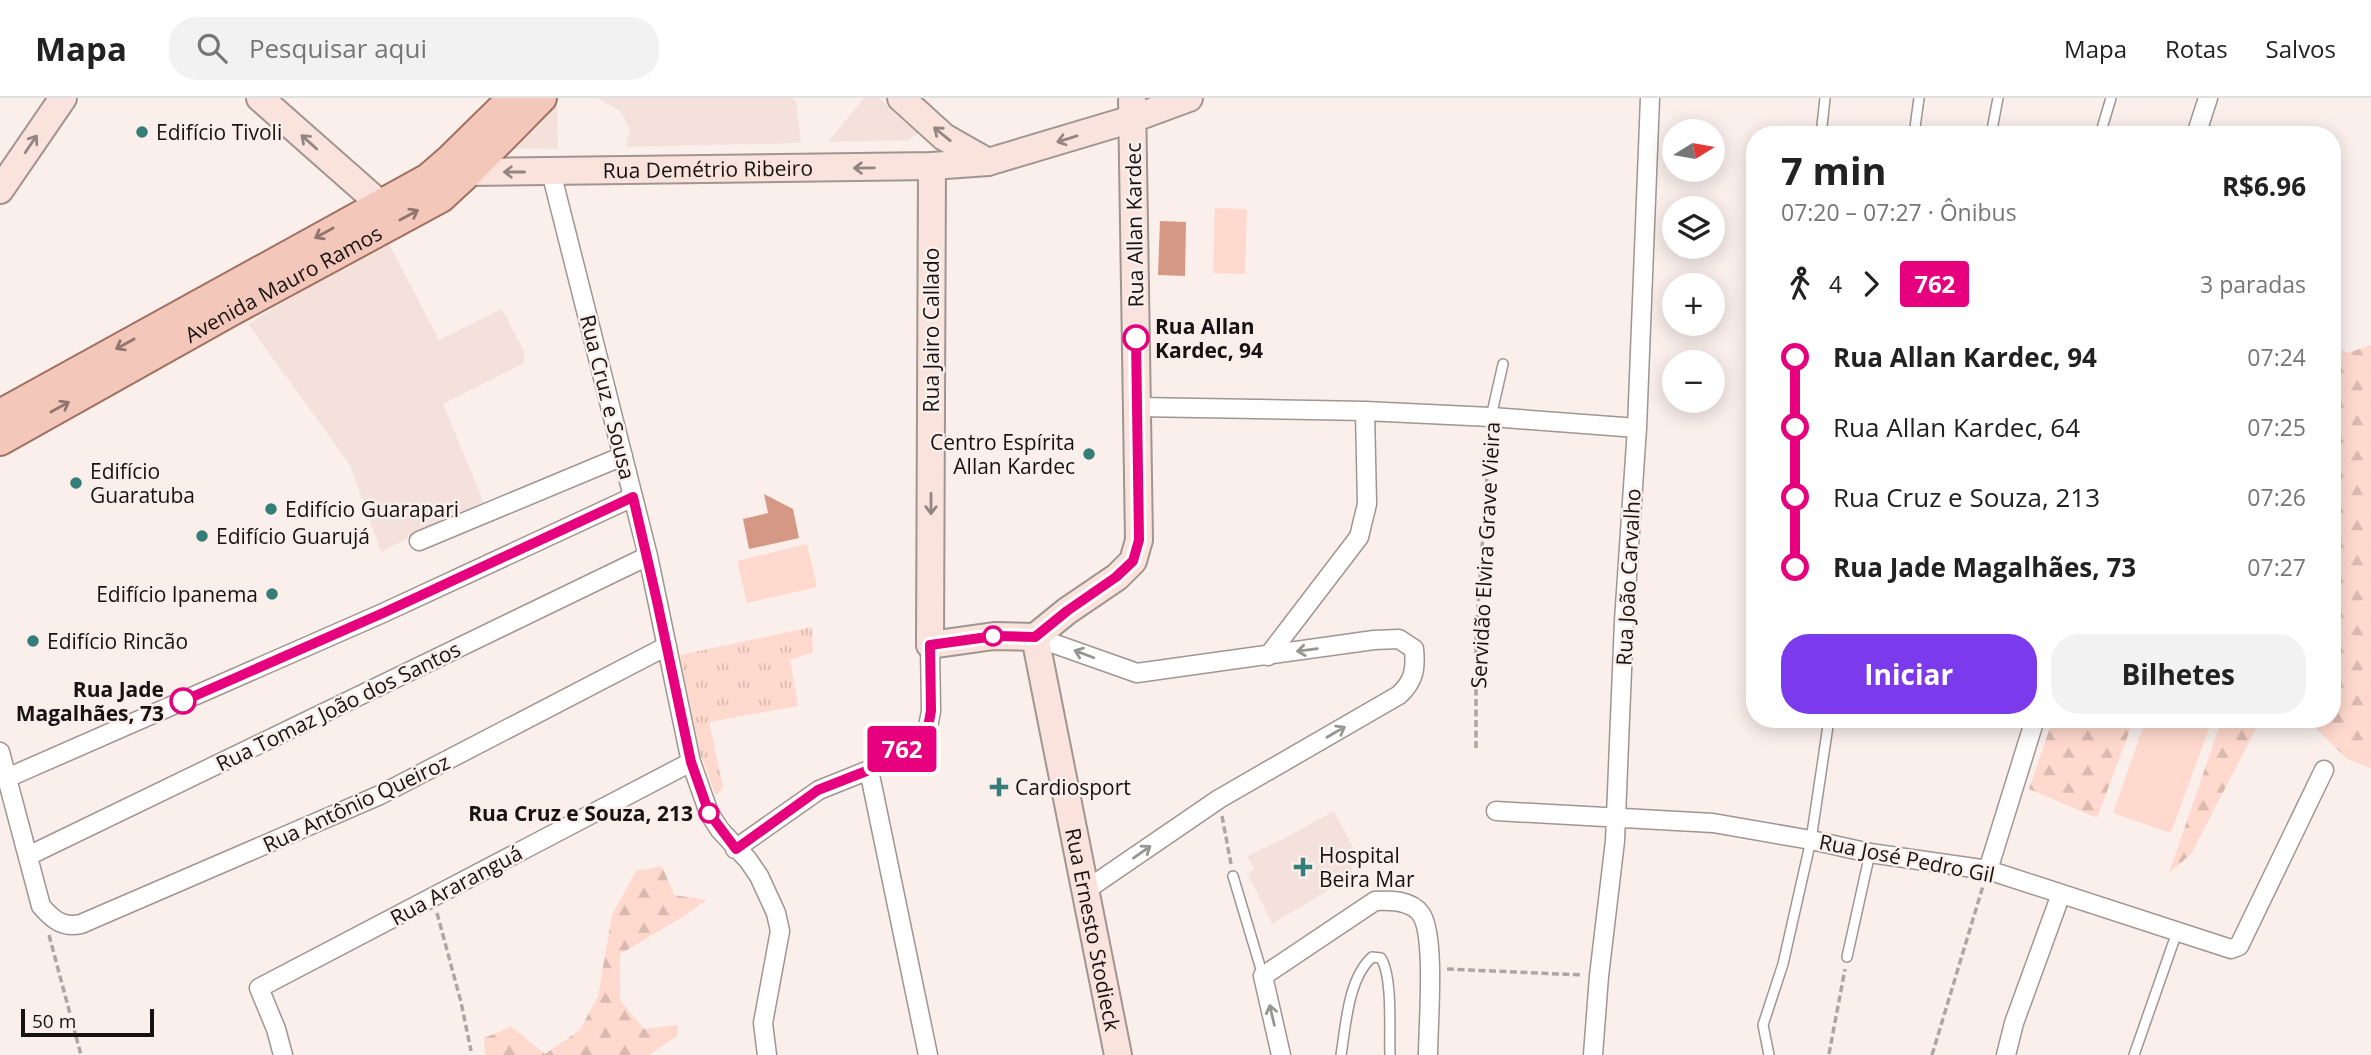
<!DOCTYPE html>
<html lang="pt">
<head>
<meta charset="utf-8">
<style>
  body { margin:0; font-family:"Open Sans",sans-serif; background:#f2f2f2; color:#222; height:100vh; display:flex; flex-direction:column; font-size:26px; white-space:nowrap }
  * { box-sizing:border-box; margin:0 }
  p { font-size:23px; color:#767676 }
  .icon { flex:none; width:38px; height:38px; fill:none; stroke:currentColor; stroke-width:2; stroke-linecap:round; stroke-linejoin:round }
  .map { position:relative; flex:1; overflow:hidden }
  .drawer { position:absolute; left:1746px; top:28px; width:595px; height:602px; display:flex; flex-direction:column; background:#fff; border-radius:28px; box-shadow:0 4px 18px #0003 }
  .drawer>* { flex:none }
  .badge { padding:0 14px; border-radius:5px; font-size:24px; line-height:46px }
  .needle { width:46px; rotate:79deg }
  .controls { position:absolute; left:1662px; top:21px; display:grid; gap:14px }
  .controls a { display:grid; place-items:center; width:63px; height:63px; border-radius:50%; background:#fff; box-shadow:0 4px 18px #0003; font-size:35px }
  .scale { position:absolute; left:21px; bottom:18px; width:133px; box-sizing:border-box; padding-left:7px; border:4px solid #161312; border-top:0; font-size:19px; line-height:24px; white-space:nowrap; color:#161312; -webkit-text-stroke:5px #faefeb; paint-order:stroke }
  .map>.badge { position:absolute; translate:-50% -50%; box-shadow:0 0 0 4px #fff }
  .legs { display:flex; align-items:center; gap:10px; height:77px; padding:0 35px; font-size:23px }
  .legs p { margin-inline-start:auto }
  .summary { display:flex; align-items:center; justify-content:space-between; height:119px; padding:0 35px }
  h1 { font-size:38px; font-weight:700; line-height:52px }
  .action { display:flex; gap:14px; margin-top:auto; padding:14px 35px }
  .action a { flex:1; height:80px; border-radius:28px; background:#7c3aed; color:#fff; font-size:28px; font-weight:700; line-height:80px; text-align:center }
  .action a+a { background:#f2f2f2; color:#222 }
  ul { padding:0 35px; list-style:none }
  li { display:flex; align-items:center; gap:24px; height:70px; font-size:26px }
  li i { display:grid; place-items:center; width:10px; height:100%; margin:0 9px; background:currentColor }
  li i::after { content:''; width:18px; height:18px; margin:-9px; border:5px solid; border-radius:50%; background:#fff }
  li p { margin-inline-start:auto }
  li:first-child i { background:linear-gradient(#0000 50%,currentColor 0) }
  li:last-child i { background:linear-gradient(currentColor 50%,#0000 0) }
  header { display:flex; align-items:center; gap:42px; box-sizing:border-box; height:98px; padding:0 35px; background:#fff; border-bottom:2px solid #e0e0e0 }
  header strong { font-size:33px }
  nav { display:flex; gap:38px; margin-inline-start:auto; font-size:24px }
  .search { width:490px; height:63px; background:#f2f2f2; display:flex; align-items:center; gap:18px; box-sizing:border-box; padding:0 24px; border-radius:28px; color:#767676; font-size:26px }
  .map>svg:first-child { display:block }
</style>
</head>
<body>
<header>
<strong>Mapa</strong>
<div class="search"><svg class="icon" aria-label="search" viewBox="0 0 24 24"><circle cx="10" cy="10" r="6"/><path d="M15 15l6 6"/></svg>Pesquisar aqui</div>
<nav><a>Mapa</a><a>Rotas</a><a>Salvos</a></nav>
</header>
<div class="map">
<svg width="2371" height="957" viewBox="0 0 2371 957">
  <defs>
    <pattern id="grass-tufts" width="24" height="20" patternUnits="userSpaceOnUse" patternTransform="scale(1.75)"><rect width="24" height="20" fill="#ffd9cd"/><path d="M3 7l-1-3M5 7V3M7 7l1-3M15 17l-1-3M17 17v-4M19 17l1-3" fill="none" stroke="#dab9af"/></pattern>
    <pattern id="forest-firs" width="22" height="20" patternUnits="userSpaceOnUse" patternTransform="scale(1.75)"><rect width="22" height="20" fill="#ffd9cd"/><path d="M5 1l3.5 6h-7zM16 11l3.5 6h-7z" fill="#dab9af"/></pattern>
  </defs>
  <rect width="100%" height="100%" fill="#faefeb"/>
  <path fill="#f5e1db" d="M557 0 558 51 515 50 512 44Z
    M598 0H792L796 3 801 45 626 49 630 32 621 14Z
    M864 0H879L920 35 908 42 828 44Z
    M387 142 439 242 502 211 524 253V265L443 306 484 405 427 430 381 454 350 367 248 226Z
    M1334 713 1361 764 1353 768 1352 774 1345 777 1344 783 1272 826 1248 776 1254 771 1247 758 1285 740Z"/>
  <path fill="url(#grass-tufts)" d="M812 529 813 554 790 562 798 608 709 624 723 689 716 698 700 655 680 557Z"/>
  <path fill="url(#forest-firs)" d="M2371 247V670L2347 661 2307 621H2333V248L2348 255Z
    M2053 621H2134L2097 720 2029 691Z
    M2222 621H2261L2191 756 2169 775Z
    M662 768 674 797 707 802 684 818 620 856V902L644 931 678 927 677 938 649 957H485L484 940 511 929 545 956 580 932 598 898 612 817 636 773Z"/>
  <path fill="#ffd9cd" d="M1215 110 1247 111 1245 176 1213 175Z
    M807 446 817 489 747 505 737 463Z
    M2146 621 2212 622 2171 735 2113 715Z"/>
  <path fill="#d59884" d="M1160 123 1186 124 1185 178 1158 177Z
    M764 396 793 411 799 440 749 451 743 421 768 415Z"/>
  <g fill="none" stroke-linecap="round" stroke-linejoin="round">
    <defs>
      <path id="lane" d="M1821 37 1825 0
        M1914 37 1919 0
        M1991 37 1998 0
        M2100 37 2111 0
        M1491 319 1503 266
        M1233 778 1263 878
        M1847 859 1870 755
        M1341 957C1346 926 1348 881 1372 859L1381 860C1393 880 1389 932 1390 957
        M1769 957 1763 927 1783 866 1811 742 1829 621
        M2134 957 2177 834"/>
      <path id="street" d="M2196 37 2208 0
        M551 74 648 458 691 664 709 715 720 732 748 762 759 778 776 815 780 833 763 925 767 957
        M1137 309 1365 313 1367 406 1359 439 1268 558
        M1365 313 1491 319 1637 330
        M419 443 623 358
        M1035 539 1137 575 1374 542 1399 541 1414 551C1416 571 1414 583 1399 597L1219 701 1086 792
        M0 654 41 808C53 822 63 830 81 826L380 697 667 548
        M869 672 928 957
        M7 680 383 515 633 399
        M1496 713 1713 725 1811 742 1870 755 1988 772 2231 851 2239 848 2324 672
        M735 751 819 692 869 672 913 644 928 629 931 613 930 547
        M28 758 648 458
        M1988 772 2035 621
        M283 957 276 931 259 890 691 664
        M1281 957 1263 878 1375 803C1390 802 1411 802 1421 816 1436 838 1428 927 1428 957
        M1593 957 1599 878 1615 743 1624 523 1637 330 1650 0
        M2006 957 2014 925 2061 796"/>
      <g id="secondary">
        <path d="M260 0 379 105"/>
        <path d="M901 0 944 39 988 64"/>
        <path d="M932 68 930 547 994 538 1035 539 1067 513 1117 479 1133 463 1139 442 1132 0"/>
        <path id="s1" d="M454 76 469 74 932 68 988 64 1132 21 1189 0"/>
        <path d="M0 92 63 0"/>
        <path id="s2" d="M1035 539 1118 957"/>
      </g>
      <g id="primary">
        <path d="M0 316 428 80 451 60 512 0"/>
        <path id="s3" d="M0 343 230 214 441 100 469 74 542 0"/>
      </g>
    </defs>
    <use href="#lane" stroke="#9f9591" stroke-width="12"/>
    <use href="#street" stroke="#9f9591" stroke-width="21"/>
    <use href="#secondary" stroke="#9f9591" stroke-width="30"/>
    <use href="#primary" stroke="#a07061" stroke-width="32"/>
    <path stroke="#aea6a3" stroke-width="3.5" stroke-dasharray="7 3.5" stroke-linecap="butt" d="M1476 650V538L1490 334
      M1222 718 1231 766
      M437 815 461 904 471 953
      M49 837 81 957
      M1447 871 1583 877
      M1829 956 1845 871
      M1932 957 1983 788"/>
    <use href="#lane" stroke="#fff" stroke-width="9"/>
    <use href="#street" stroke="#fff" stroke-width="18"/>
    <use href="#secondary" stroke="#f9e3dc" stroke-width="26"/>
    <use href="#primary" stroke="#f3c7b9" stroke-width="28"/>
  </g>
  <defs><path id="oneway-shaft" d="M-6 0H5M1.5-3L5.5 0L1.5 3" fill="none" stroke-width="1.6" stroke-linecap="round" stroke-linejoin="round" transform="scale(1.75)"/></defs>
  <g stroke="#938581">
    <use href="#oneway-shaft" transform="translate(942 36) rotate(-141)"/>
    <use href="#oneway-shaft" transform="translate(1067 41) rotate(163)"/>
    <use href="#oneway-shaft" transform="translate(309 44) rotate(-138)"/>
    <use href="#oneway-shaft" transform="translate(31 46) rotate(-56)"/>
    <use href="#oneway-shaft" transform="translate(864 70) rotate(179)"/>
    <use href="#oneway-shaft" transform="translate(514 74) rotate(180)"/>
    <use href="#oneway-shaft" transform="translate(931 406) rotate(90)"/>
  </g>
  <g stroke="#90766e">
    <use href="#oneway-shaft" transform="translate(409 117) rotate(-28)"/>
    <use href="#oneway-shaft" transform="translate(324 135) rotate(151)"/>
    <use href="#oneway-shaft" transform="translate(125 246) rotate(151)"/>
    <use href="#oneway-shaft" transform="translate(60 309) rotate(-29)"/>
  </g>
  <g stroke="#969594">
    <use href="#oneway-shaft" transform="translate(1307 552) rotate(172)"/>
    <use href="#oneway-shaft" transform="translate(1084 556) rotate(-159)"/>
    <use href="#oneway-shaft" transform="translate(1336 634) rotate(-30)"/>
    <use href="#oneway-shaft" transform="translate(1142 754) rotate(-35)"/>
    <use href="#oneway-shaft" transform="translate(1272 917) rotate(-103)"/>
  </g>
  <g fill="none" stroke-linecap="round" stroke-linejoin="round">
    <defs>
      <path id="line-1" d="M183 603 383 515 633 399 657 503 691 664 709 715 736 751 818 692 869 672 913 644 928 629 931 613 930 547 995 538 1035 539 1067 513 1116 479 1133 463 1139 442 1136 240"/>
    </defs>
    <use href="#line-1" stroke="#fff" stroke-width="16"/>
    <use href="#line-1" stroke="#e6007e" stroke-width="10"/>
  </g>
  <g fill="#357d78" stroke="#faefeb" stroke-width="2.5">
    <circle cx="142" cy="34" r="7"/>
    <circle cx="1089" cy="356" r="7"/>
    <circle cx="76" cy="385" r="7"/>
    <circle cx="271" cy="411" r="7"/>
    <circle cx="202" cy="438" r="7"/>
    <circle cx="272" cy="496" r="7"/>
    <circle cx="33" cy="543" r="7"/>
    <path d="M995.5 678.5h7v7h7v7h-7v7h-7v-7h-7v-7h7z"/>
    <path d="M1299.5 758.5h7v7h7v7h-7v7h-7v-7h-7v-7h7z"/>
  </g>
  <g fill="#fff" stroke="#e6007e" stroke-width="3.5">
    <circle cx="1136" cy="240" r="12"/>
    <circle cx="993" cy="538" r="9"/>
    <circle cx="183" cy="603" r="12"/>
    <circle cx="709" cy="715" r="9"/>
  </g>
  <g text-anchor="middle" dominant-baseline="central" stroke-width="5" stroke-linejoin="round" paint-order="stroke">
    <g font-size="21" fill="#161312" stroke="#faefeb" text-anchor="start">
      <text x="156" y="34">Edifício Tivoli</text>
      <text x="1075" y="344" text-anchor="end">Centro Espírita<tspan x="1075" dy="24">Allan Kardec</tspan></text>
      <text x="90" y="373">Edifício<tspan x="90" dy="24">Guaratuba</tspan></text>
      <text x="285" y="411">Edifício Guarapari</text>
      <text x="216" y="438">Edifício Guarujá</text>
      <text x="258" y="496" text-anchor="end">Edifício Ipanema</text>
      <text x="47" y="543">Edifício Rincão</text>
      <text x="1015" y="689">Cardiosport</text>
      <text x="1319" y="757">Hospital<tspan x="1319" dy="24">Beira Mar</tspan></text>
    </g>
    <g font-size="21" fill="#161312" stroke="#faefeb">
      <text stroke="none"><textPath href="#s1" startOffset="254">Rua Demétrio Ribeiro</textPath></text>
      <text transform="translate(1134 127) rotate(-91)">Rua Allan Kardec</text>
      <text stroke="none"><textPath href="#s3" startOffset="324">Avenida Mauro Ramos</textPath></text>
      <text transform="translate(931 232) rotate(-90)">Rua Jairo Callado</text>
      <text transform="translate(608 299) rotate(76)">Rua Cruz e Sousa</text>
      <text transform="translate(1485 457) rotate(-87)">Servidão Elvira Grave Vieira</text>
      <text transform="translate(1628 479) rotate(-87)">Rua João Carvalho</text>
      <text transform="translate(338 608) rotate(-26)">Rua Tomaz João dos Santos</text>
      <text transform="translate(356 705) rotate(-25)">Rua Antônio Queiroz</text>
      <text transform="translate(1907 760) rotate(11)">Rua José Pedro Gil</text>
      <text transform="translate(456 787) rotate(-28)">Rua Araranguá</text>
      <text stroke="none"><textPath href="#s2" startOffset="298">Rua Ernesto Stodieck</textPath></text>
    </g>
    <g font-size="21" font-weight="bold" fill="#161312" stroke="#faefeb" text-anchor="end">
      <text x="1155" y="228" text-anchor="start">Rua Allan<tspan x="1155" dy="24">Kardec, 94</tspan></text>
      <text x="164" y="591">Rua Jade<tspan x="164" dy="24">Magalhães, 73</tspan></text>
      <text x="693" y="715">Rua Cruz e Souza, 213</text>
    </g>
  </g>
</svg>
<div class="controls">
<a><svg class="needle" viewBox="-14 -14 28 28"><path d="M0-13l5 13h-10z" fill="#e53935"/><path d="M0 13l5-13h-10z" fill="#767676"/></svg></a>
<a><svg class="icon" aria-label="layers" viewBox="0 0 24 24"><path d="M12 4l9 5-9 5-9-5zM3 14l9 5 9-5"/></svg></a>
<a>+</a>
<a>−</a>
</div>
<div class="scale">50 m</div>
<b class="badge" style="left:902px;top:651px;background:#e6007e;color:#fff">762</b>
<section class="drawer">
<div class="summary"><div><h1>7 min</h1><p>07:20 – 07:27 · Ônibus</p></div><b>R$6.96</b></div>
<div class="legs"><svg class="icon" aria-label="walk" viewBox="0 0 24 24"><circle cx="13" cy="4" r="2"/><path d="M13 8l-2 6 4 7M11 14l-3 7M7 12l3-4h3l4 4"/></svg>4<svg class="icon" aria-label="forward" viewBox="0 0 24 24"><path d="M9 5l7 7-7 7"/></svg><b class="badge" style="background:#e6007e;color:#fff">762</b><p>3 paradas</p></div>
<ul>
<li><i style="color:#e6007e"></i><b>Rua Allan Kardec, 94</b><p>07:24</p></li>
<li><i style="color:#e6007e"></i><span>Rua Allan Kardec, 64</span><p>07:25</p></li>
<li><i style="color:#e6007e"></i><span>Rua Cruz e Souza, 213</span><p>07:26</p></li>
<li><i style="color:#e6007e"></i><b>Rua Jade Magalhães, 73</b><p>07:27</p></li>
</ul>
<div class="action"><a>Iniciar</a><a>Bilhetes</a></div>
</section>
</div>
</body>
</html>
